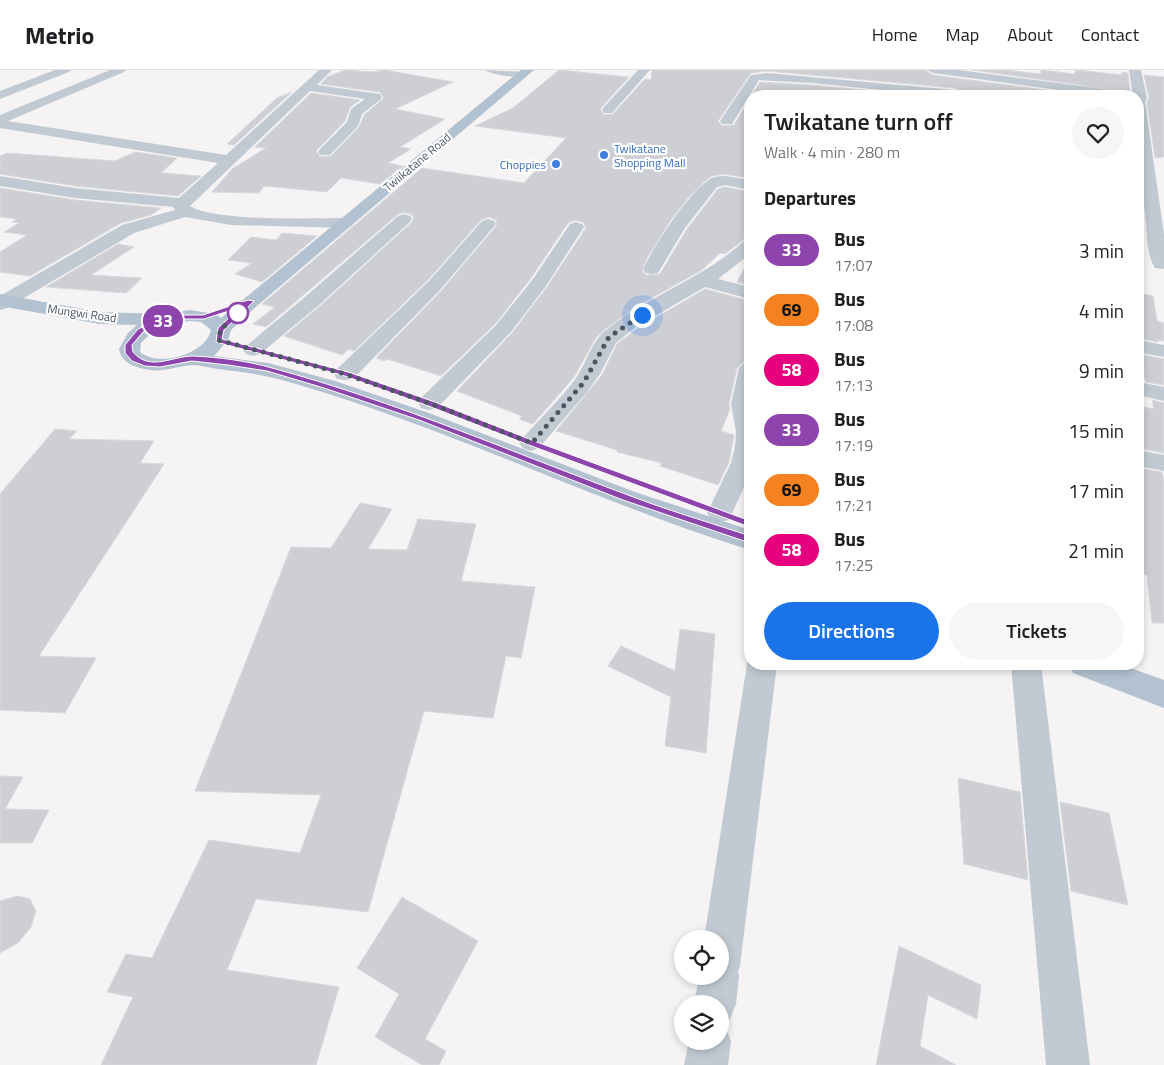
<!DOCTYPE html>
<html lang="en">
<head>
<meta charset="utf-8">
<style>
  body { margin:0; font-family:"Titillium Web",sans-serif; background:#f6f6f6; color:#202124; height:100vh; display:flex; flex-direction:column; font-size:19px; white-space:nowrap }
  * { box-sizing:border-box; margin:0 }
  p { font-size:16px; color:#757577 }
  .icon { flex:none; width:28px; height:28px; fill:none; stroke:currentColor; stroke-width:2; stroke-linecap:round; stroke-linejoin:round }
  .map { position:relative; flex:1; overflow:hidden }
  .drawer { position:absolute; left:744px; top:20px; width:400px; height:580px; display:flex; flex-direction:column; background:#fff; border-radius:20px; box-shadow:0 2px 8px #0003 }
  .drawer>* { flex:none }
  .badge { padding:0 10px; border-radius:16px; font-size:18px; line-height:32px }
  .tools { position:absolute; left:674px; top:860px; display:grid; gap:10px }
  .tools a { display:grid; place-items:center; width:55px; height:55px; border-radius:50%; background:#fff; box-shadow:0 2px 8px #0003; font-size:25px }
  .you { position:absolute; width:25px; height:25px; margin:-12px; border:4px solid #fff; border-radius:50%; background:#1a73e8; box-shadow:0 0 0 8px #1a73e833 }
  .map>.badge { position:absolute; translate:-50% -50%; box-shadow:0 0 0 2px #fff }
  h2 { padding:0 20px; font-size:19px; line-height:45px }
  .round { display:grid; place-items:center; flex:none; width:52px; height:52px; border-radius:26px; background:#f6f6f6 }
  .headline { display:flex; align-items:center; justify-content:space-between; height:85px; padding:0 20px }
  h1 { font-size:24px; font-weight:600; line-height:38px }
  .button { display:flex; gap:10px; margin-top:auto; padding:10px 20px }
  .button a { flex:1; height:58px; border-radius:30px; background:#1a73e8; color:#fff; font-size:20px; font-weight:600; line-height:58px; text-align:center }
  .button a+a { background:#f6f6f6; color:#202124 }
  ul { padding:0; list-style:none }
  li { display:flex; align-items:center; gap:15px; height:60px; padding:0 20px }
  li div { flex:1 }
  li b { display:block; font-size:19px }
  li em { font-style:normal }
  li .badge { min-width:55px; font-weight:700; text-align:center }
  header { display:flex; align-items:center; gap:30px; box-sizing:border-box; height:70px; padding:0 25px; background:#fff; border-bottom:1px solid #e0e0e0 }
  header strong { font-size:24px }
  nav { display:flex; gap:28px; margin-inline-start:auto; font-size:18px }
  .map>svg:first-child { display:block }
</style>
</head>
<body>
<header>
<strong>Metrio</strong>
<nav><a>Home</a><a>Map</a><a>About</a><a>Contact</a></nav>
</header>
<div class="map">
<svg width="1164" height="995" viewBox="0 0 1164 995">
  <rect width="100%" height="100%" fill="#f5f3f3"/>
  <path fill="#cdcfd5" stroke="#d7d9de" d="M345 0 373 2 385 0 453 12 395 39 445 49 400 77 411 79 388 93 403 96 380 114 341 108 327 122 264 116 259 123 212 122 232 99 266 78 255 77 311 23 360 30 350 37 345 51 316 81 320 87 331 86 359 57 364 45 384 28 380 22 321 14 327 7Z
    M559 0 629 7 600 39 604 45 613 44 645 9 651 10 652 0H925L933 5 1090 26H962V22L955 18 767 1 751 3 718 51 722 56 734 55 750 28V108L723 104 712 106 706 110 688 128 670 151 647 188 642 200 646 205 660 204 687 159 718 119 725 117 750 122V168L743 170 725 184 720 183 702 200 639 235 605 259 595 269 574 307 533 354 519 349 522 346 457 321 512 263 547 217 586 158 583 152 575 150 568 153 531 208 496 253 441 306 387 289 384 291 376 288 442 220 497 155 496 150 489 147 481 150 428 210 354 281 349 279 342 285 284 266 320 236 411 153 414 148 411 144 403 142 397 145 266 257 253 254 275 237 262 234 422 98 524 113 566 68 475 56 513 38Z
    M973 0H1005L1041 4V0L1074 4 1076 0 1122 5V2L1128 3 1130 22Z
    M1144 5 1164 7V87L1155 88 1147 31 1149 28Z
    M760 12 812 15 926 26H751Z
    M292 22 234 75 227 74 277 28Z
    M135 82 177 88 161 103 201 106 178 126 75 116 0 104V86L7 83 115 91Z
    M0 118 75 130 161 138 151 145 121 153 30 206 0 202V182L27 165 4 162 19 153 12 152 17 149 0 147Z
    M282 163 317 166 262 212 235 204 252 193 228 190 251 167 276 170Z
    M118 174 134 177 91 205 142 208 126 223 46 217Z
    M750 186V215L737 212 749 190H746Z
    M705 219 750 231V289L742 293 737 298 729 334 730 339 721 361 734 365 729 392 718 415 660 396 662 393 617 382V380L556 361 602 305 617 274 637 259Z
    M1138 223 1153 226 1157 251 1164 253V271L1157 270 1158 272 1138 268Z
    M1138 284 1164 289V315L1146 312 1143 302 1138 301Z
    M1152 330 1164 333V383L1138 378V338L1145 339 1144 337 1154 339Z
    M55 359 77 361 69 369 154 371 140 393 164 394 39 586 96 588 65 643 0 640V424Z
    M1138 398 1162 402 1164 412V553H1152L1147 505 1138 503Z
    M360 433 392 439 368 479 407 480 418 449 476 454 461 511 535 517 521 588 506 586 493 648 424 641 368 842 256 829 227 900 339 917 316 995H101L133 927 107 922 126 884 152 888 209 770 300 783 321 725 195 721 291 477 331 478Z
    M680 559 715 564 706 683 665 676 671 627 608 596 621 576 675 601Z
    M0 706 23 707 5 739 49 740 32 773H0Z
    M958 708 1020 722 1028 810 964 794Z
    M1060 732 1109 743 1128 835 1071 821Z
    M17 826 30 829 36 841 31 857 18 873 0 883V831Z
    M402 827 478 871 425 969 446 981 439 995H422L375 967 399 924 357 898Z
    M899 876 981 915 977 949 928 925 920 976 956 995H876Z"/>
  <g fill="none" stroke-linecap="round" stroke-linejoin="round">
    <path fill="#c1cad2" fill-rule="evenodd" d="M55 0H71L69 2 0 29V21Z
      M110 0H126L124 2 8 51 226 85 319 0H332L317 15 380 24 382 27 380 30 362 44 358 56 330 85H320L318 82 320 79 347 52 351 39 365 29 310 21 190 136C215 152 312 148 346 148L352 150 354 153 352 156 346 158 231 155 185 147 134 163 7 238 0 240V226L122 155 175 140 173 137 75 128 0 116V106L75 118 179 128 218 93 0 58V45Z
      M485 0 526 2 528 4C522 10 491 5 485 0Z
      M638 0H650L612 43H604L602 40 604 37Z
      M927 0H959L1127 22 1133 26H1102L933 3Z
      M1129 0H1141L1147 28 1145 31 1164 164V199L1155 198C1147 186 1147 166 1146 153 1141 109 1138 70 1138 26H1133Z
      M767 3 955 20 961 24 960 26H942L812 13 759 10 732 54H722L720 51 751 5Z
      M725 106 750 110V120L725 115 717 117 685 158 658 203 652 204 646 203 643 199C656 173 684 129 707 111 711 107 719 106 725 106Z
      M404 144 410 146 412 149 410 152 319 235 260 284 253 286 246 284 243 280 246 276 305 227 398 146Z
      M488 149 494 151 496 154 441 219 353 309 345 310 337 309 334 304 337 299 429 211 482 151Z
      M576 152 582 154 584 157 546 216 511 262 437 338 429 340 421 338 418 333 421 328 497 254 533 209 570 154Z
      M750 170V184L718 209 750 217V229L705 217 636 257 616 273 600 304 587 322 539 378 531 381 523 378 519 373 523 368C540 348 561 329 576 308 587 292 591 272 606 260 649 225 703 209 744 171Z
      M1138 270 1164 275V287L1138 282Z
      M750 292V404L729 450 720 452 711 450 707 443 731 393 735 376 736 362 731 334 739 298 743 294Z
      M1138 312 1164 317V331L1138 325Z
      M1138 380 1164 385V401L1138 396Z
      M750 587V594H777L740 896 738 902 739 906 736 934 730 949 720 953V934H694L699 906H720V869H704L747 594Z
      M1011 594H1041L1090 995H1046Z
      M720 954 725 956 731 971 728 995H684L689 971H720Z"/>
    <path fill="#b3c2d1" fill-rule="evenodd" d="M521 0H534L258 235 231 260 228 270 214 286 268 293 335 311 429 343 635 422 750 460V480C596 432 451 359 296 314 270 306 245 302 218 299 210 298 200 295 192 295 171 297 162 304 140 298 129 295 121 290 119 279L128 263 137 255 100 254 0 236V224L100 242 163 244 190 240 215 244 221 248ZM190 251 201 252 211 260C206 284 159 298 140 282L141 273C153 259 171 253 190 251Z
      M1069 594H1119L1164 610V638L1073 603Z"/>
  </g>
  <path fill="#8e44ad" stroke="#fff" d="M248 230 254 231 224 260 222 269 348 302 432 331 534 371 753 452 755 454 750 457 747 456 529 375 426 335 342 305 216 272 218 258 241 237 204 249H178L166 252 143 262 132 275 133 282C150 302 172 286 193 286 218 287 248 291 272 298 394 331 509 381 628 425 669 441 712 453 753 467L755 470 750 473 623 430 419 350 324 318 267 301 228 295 192 291 160 297 145 296 132 291 125 283V275L138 259 161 249 178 245H203Z"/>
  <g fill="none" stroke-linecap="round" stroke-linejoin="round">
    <path stroke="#4a5661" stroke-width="5" stroke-dasharray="0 9" d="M238 243 241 240 221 259 218 270 345 304 429 333 532 373 584 312 609 267 642 245"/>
  </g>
  <g fill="#3f7fe0" stroke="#fff" stroke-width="2">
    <circle cx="604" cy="85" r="5"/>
    <circle cx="556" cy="94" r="5"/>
  </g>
  <circle fill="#fff" stroke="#8e44ad" stroke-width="2.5" cx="238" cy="243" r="10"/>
  <g text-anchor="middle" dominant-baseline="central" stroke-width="4.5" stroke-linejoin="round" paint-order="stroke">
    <g font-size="12" fill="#366cbe" stroke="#fff" text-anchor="start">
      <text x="614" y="78">Twikatane<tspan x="614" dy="14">Shopping Mall</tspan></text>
      <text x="546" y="94" text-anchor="end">Choppies</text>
    </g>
    <g font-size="12" fill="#4a5661" stroke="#fff">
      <text transform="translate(417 92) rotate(-40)">Twiikatane Road</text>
      <text transform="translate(82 243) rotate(8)">Mungwi Road</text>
    </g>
  </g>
</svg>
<div class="tools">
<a><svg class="icon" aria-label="locate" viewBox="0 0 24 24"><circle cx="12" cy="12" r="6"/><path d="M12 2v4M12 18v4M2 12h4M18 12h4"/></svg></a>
<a><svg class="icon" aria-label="layers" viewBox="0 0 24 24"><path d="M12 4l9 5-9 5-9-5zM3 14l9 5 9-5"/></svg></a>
</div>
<div class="you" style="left:642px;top:245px"></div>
<b class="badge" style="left:163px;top:251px;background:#8e44ad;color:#fff">33</b>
<section class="drawer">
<div class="headline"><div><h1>Twikatane turn off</h1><p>Walk · 4 min · 280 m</p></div><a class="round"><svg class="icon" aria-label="heart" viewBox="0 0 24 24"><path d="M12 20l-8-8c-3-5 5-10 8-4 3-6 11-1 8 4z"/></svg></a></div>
<h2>Departures</h2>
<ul>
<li><span class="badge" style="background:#8e44ad;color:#fff">33</span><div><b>Bus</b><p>17:07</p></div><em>3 min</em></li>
<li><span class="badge" style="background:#f58220;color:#111">69</span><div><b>Bus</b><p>17:08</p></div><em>4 min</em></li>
<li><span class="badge" style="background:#e6007e;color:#fff">58</span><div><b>Bus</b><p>17:13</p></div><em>9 min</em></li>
<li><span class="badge" style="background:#8e44ad;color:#fff">33</span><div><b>Bus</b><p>17:19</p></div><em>15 min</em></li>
<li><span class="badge" style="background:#f58220;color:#111">69</span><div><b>Bus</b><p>17:21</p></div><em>17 min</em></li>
<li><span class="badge" style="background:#e6007e;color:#fff">58</span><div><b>Bus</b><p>17:25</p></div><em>21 min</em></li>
</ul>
<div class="button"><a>Directions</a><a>Tickets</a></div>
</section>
</div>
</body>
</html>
